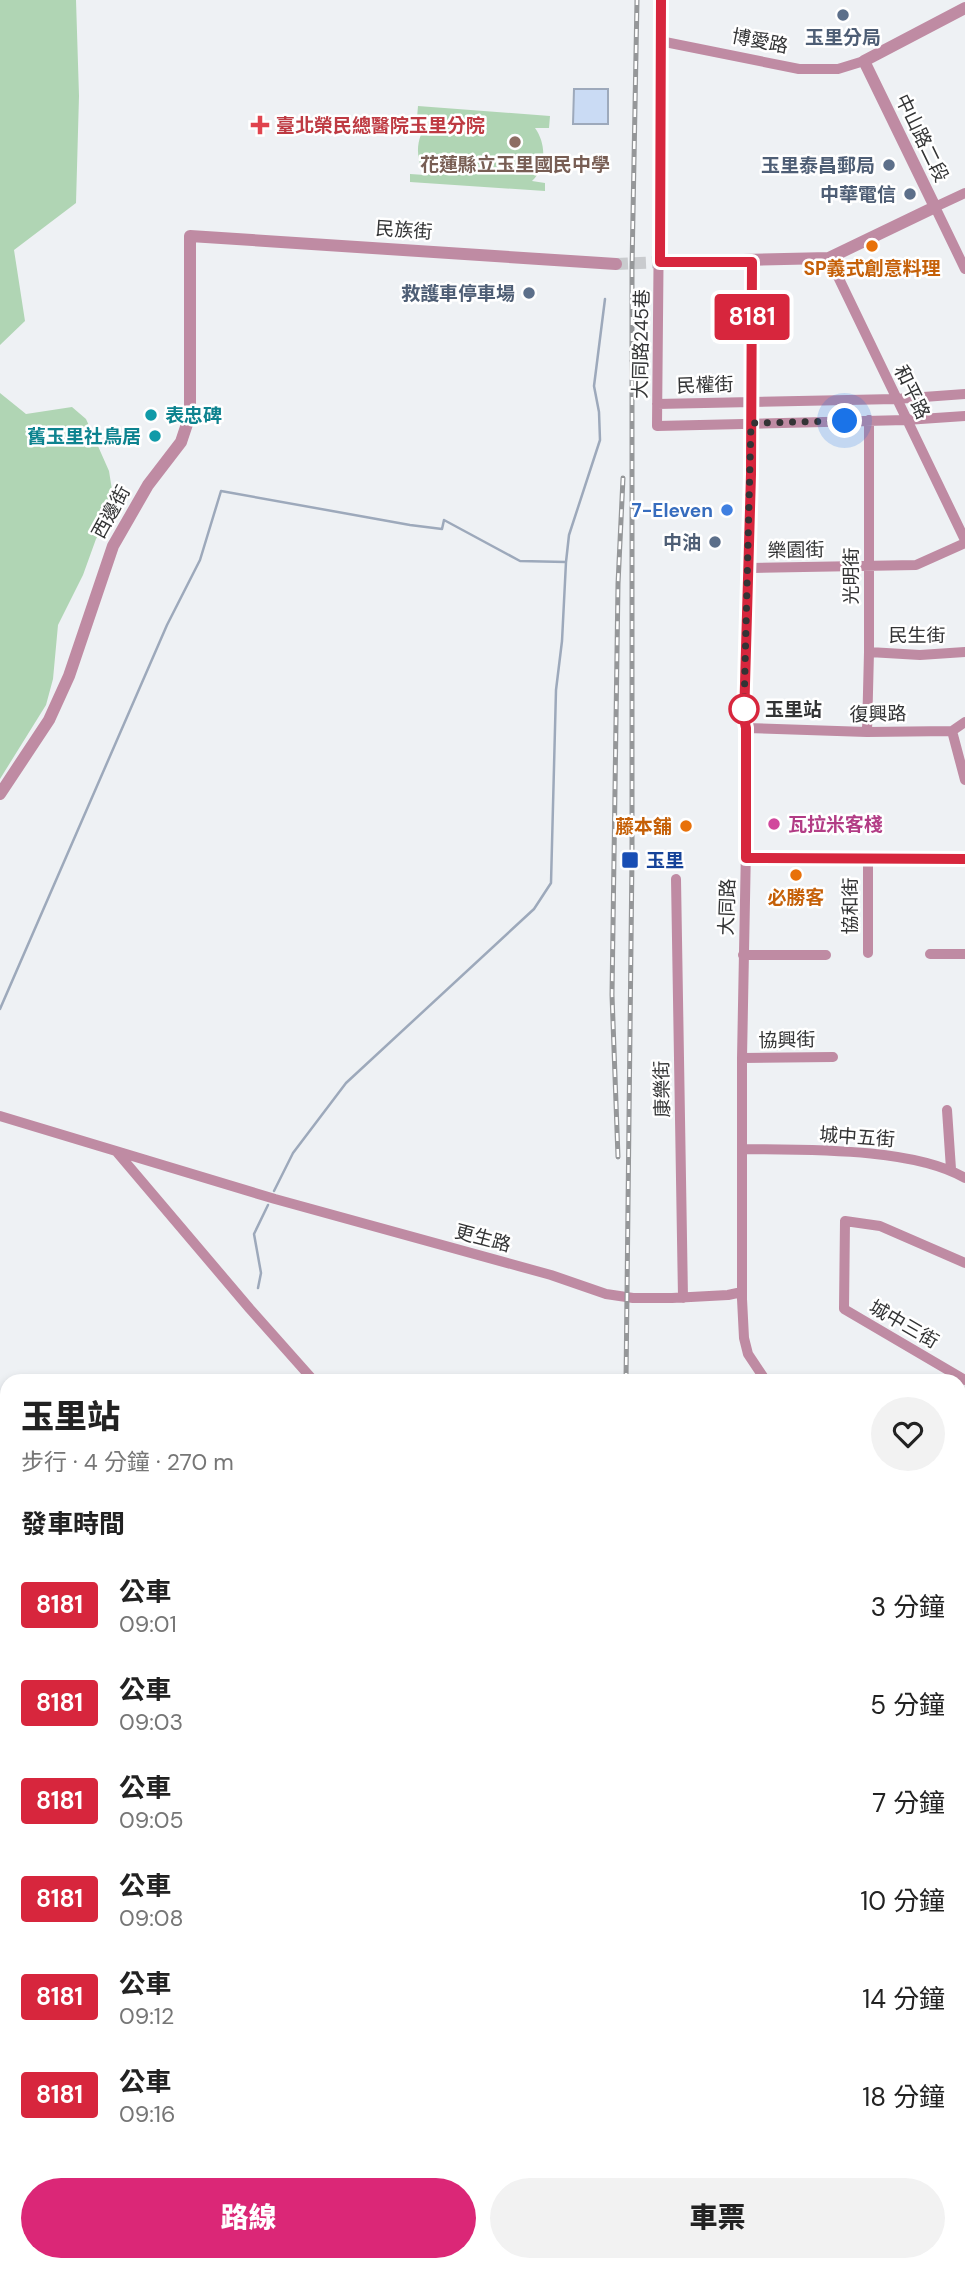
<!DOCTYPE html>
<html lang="zh-TW">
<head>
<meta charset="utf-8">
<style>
  body { margin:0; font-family:"DM Sans","Noto Sans TC",sans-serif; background:#f2f2f2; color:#222; height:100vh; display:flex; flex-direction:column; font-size:26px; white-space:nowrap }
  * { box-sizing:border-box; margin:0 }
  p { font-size:23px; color:#767676 }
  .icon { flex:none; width:38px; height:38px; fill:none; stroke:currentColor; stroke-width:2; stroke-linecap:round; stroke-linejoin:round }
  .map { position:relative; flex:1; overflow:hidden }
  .details { position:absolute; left:0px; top:1374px; width:966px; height:898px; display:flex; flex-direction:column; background:#fff; border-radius:21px 21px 0 0; box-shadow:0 4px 10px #0003 }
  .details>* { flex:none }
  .badge { padding:0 14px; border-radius:5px; font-size:24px; line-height:46px }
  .you { position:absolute; width:35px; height:35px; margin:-18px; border:5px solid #fff; border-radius:50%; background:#1a73e8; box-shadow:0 0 0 10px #1a73e833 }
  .map>.badge { position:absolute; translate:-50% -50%; box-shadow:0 0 0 4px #fff }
  h2 { padding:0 21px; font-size:26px; line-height:63px }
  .round { display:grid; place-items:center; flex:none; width:74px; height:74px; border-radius:37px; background:#f2f2f2 }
  .headline { display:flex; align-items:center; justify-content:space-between; height:119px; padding:0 21px }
  h1 { font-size:33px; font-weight:800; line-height:52px }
  .action { display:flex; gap:14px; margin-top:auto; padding:14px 21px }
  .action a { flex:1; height:80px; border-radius:42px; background:#db2777; color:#fff; font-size:28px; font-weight:800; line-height:80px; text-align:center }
  .action a+a { background:#f2f2f2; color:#222 }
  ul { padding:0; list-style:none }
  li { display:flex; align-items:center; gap:21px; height:98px; padding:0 21px }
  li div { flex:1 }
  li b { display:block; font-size:26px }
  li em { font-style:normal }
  li .badge { min-width:77px; font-weight:700; text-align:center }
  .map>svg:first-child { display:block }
</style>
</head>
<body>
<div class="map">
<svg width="965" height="2271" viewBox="0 0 965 2271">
  <rect width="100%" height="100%" fill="#eef1f4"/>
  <path fill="#b0d5b4" d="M0 0H76L79 96 76 203 14 250 25 321 0 345Z
    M418 106 550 116 549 128H535C546 143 547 167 532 181L545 183V191L410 182V174L425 175C414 156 416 137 430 119L417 118Z
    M0 393 26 414 72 407 86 419 109 471 115 509 96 539 83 575 58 625 53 679 46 705 0 779Z"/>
  <path fill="#cadbf4" stroke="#9da9bb" stroke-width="2" d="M574 89H608V124H573Z"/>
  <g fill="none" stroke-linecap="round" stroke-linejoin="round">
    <path stroke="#9da9bb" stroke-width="2.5" d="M0 1009 167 625 200 560 221 491 410 525 442 529 444 520 520 561 566 562 569 535 600 440 599 412 594 386 605 299
      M274 1191 293 1153 346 1083 534 909 551 883 556 690 562 641 566 562
      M258 1288 261 1273 254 1234 268 1205"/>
    <path stroke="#c9cbce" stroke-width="12" stroke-dasharray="12 6" stroke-linecap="butt" d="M616 264 660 262"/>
    <path stroke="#bf8ba3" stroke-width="10" d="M661 0 657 426 906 420 965 416
      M660 41 799 69H838L864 61
      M965 193 935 207 965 269
      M829 258 965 540
      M752 262 751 474 744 719 746 728 747 795 742 1058V1299L744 1338 748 1354 766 1381
      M657 404 896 399 965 394
      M749 568 916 565 965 543
      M869 652 920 655 965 652
      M746 728 867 732 952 731 965 722
      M952 731 965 780
      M867 732 869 652V420
      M746 858 965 859
      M868 859V953
      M676 879 683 1298
      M930 954H965
      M743 955H826
      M742 1058 833 1057
      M947 1110 951 1169
      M0 1116 275 1199 551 1275 606 1294 633 1298H672L728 1295 742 1292
      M742 1149C804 1150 912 1147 965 1178
      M116 1151 250 1309 314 1381
      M965 1263 880 1226 845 1221 844 1309 965 1380
      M959 1412 965 1402
      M959 1494 965 1498
      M959 1585 965 1588
      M959 1707 965 1697
      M959 1968 965 1970"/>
    <path stroke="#bf8ba3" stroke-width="12" d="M660 262 829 258 935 207 864 61 965 8
      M0 794 49 720 69 676 113 546 148 485 181 442 190 415V236L616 264"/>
    <path stroke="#8c3263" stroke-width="16" d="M959 2132 965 2114
      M912 2271 914 2264"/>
    <defs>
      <path id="rail" d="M618 1157 612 995 618 584 623 478
        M626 1381 632 857V267L637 0
        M644 2264 645 2271"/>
    </defs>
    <use href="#rail" stroke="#959799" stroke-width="5"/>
    <use href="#rail" stroke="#fff" stroke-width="2.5" stroke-dasharray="8" stroke-linecap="butt"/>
  </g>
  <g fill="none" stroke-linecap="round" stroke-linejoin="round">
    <defs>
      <path id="line" d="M661 0 660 262H752L751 474 744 719 746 728V858L965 859"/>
    </defs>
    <use href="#line" stroke="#fff" stroke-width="16"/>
    <use href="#line" stroke="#d7263d" stroke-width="10"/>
    <path stroke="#333435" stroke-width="7" stroke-dasharray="0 12.6" d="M744 709 751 423 845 421"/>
  </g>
  <g fill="#5c6f8a" stroke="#fff" stroke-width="2.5">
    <circle cx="843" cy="15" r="7"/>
    <circle cx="889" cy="165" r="7"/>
    <circle cx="910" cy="194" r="7"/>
    <circle cx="529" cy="293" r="7"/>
    <circle cx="715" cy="542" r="7"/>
  </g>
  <path fill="#e0444e" stroke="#fff" stroke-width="2.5" d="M256.5 114.5h7v7h7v7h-7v7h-7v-7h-7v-7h7z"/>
  <circle fill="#8d6e63" stroke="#fff" stroke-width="2.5" cx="515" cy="142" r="7"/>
  <g fill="#e8710a" stroke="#fff" stroke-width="2.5">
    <circle cx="872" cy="246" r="7"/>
    <circle cx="686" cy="826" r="7"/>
    <circle cx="796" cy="875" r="7"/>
  </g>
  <g fill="#0f9aa8" stroke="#fff" stroke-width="2.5">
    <circle cx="151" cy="415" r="7"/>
    <circle cx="155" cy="436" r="7"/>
  </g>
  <circle fill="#3f7fe0" stroke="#fff" stroke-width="2.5" cx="727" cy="510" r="7"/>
  <circle fill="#fff" stroke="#d7263d" stroke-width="3.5" cx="744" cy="709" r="14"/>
  <circle fill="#d1479c" stroke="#fff" stroke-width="2.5" cx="774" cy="824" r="7"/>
  <rect fill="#1a4fb4" stroke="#fff" stroke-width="2.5" x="621" y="851" width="18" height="18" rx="3.5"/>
  <g text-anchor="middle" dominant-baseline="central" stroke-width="5" stroke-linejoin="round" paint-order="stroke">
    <g font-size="19" font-weight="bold" fill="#4e5e75" stroke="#fff" text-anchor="end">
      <text x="843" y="37" text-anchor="middle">玉里分局</text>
      <text x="875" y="165">玉里泰昌郵局</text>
      <text x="896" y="194">中華電信</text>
      <text x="515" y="293">救護車停車場</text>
      <text x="701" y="542">中油</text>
    </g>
    <g font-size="19" fill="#333435" stroke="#fff">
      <text transform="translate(760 41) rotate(11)">博愛路</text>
      <text transform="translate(922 138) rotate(64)">中山路二段</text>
      <text transform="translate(404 230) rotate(4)">民族街</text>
      <text transform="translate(641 344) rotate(-89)">大同路245巷</text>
      <text transform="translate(705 385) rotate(-2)">民權街</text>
      <text transform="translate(912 392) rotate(64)">和平路</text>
      <text transform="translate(111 512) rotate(-61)">西邊街</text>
      <text transform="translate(796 550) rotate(-1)">樂園街</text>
      <text transform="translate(851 576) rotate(-90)">光明街</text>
      <text x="917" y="635">民生街</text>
      <text transform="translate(878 714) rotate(-1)">復興路</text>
      <text transform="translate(850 906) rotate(-90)">協和街</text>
      <text transform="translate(727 907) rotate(-88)">大同路</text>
      <text transform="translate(787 1040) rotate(-1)">協興街</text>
      <text transform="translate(662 1089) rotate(-91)">康樂街</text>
      <text transform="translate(857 1137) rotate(4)">城中五街</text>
      <text transform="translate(483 1238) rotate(15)">更生路</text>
      <text transform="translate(904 1324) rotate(30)">城中三街</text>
    </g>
    <g font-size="19" font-weight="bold" fill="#be3a42" stroke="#fff" text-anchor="start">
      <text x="276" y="125">臺北榮民總醫院玉里分院</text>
    </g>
    <g font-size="19" font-weight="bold" fill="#785e54" stroke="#fff">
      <text x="515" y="164">花蓮縣立玉里國民中學</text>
    </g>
    <g font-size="19" font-weight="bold" fill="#c56008" stroke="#fff">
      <text x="872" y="268">SP義式創意料理</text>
      <text x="672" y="826" text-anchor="end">藤本舖</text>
      <text x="796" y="897">必勝客</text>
    </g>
    <g font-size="19" font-weight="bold" fill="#0d838f" stroke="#fff" text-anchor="start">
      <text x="165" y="415">表忠碑</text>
      <text x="141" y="436" text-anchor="end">舊玉里社鳥居</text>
    </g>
    <g font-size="19" font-weight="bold" fill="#366cbe" stroke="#fff" text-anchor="end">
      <text x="713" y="510">7-Eleven</text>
    </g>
    <g font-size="19" font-weight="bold" fill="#333435" stroke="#fff" text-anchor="start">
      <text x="765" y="709">玉里站</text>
    </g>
    <g font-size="19" font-weight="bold" fill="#b23c85" stroke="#fff" text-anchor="start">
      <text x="788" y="824">瓦拉米客棧</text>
    </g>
    <g font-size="19" font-weight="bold" fill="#164399" stroke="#fff" text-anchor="start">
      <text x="646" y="860">玉里</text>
    </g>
  </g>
</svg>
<div class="you" style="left:845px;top:421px"></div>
<b class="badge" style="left:752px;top:317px;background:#d7263d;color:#fff">8181</b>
<section class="details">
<div class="headline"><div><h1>玉里站</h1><p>步行 · 4 分鐘 · 270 m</p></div><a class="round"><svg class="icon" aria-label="heart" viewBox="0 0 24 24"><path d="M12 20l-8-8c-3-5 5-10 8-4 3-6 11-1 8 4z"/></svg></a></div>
<h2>發車時間</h2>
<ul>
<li><span class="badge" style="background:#d7263d;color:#fff">8181</span><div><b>公車</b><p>09:01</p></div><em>3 分鐘</em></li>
<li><span class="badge" style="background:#d7263d;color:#fff">8181</span><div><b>公車</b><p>09:03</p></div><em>5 分鐘</em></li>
<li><span class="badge" style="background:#d7263d;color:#fff">8181</span><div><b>公車</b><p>09:05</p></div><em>7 分鐘</em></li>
<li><span class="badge" style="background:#d7263d;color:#fff">8181</span><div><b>公車</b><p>09:08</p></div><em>10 分鐘</em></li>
<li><span class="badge" style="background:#d7263d;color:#fff">8181</span><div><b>公車</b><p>09:12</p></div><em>14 分鐘</em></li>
<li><span class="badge" style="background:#d7263d;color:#fff">8181</span><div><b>公車</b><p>09:16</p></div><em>18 分鐘</em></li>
</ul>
<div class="action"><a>路線</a><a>車票</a></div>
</section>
</div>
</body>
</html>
